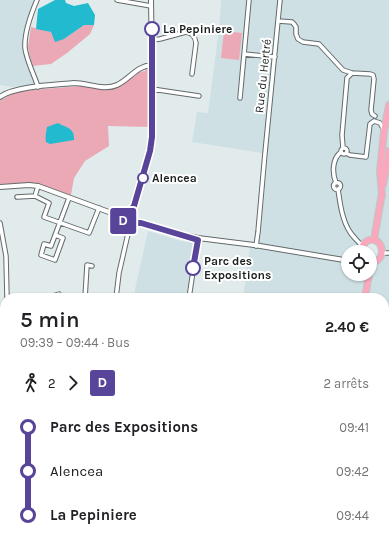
<!DOCTYPE html>
<html lang="fr">
<head>
<meta charset="utf-8">
<style>
  body { margin:0; font-family:Karla,sans-serif; background:#f2f2f2; color:#202124; height:100vh; display:flex; flex-direction:column; font-size:15px; white-space:nowrap }
  * { box-sizing:border-box; margin:0 }
  p { font-size:13px; color:#757577 }
  .icon { flex:none; width:22px; height:22px; fill:none; stroke:currentColor; stroke-width:2; stroke-linecap:round; stroke-linejoin:round }
  .map { position:relative; flex:1; overflow:hidden }
  .sheet { position:absolute; left:0px; top:293px; width:389px; height:252px; display:flex; flex-direction:column; background:#fff; border-radius:16px 16px 0 0; box-shadow:0 1px 3px #0004 }
  .sheet>* { flex:none }
  .badge { padding:0 8px; border-radius:3px; font-size:14px; line-height:26px }
  .buttons { position:absolute; left:341px; top:245px; display:grid; gap:8px }
  .buttons a { display:grid; place-items:center; width:36px; height:36px; border-radius:50%; background:#fff; box-shadow:0 1px 3px #0004; font-size:20px }
  .map>.badge { position:absolute; translate:-50% -50%; box-shadow:0 0 0 2px #fff }
  .legs { display:flex; align-items:center; gap:6px; height:44px; padding:0 20px; font-size:13px }
  .legs p { margin-inline-start:auto }
  .summary { display:flex; align-items:center; justify-content:space-between; height:68px; padding:0 20px }
  h1 { font-size:22px; font-weight:600; line-height:30px }
  ul { padding:0 20px; list-style:none }
  li { display:flex; align-items:center; gap:14px; height:44px; font-size:15px }
  li i { display:grid; place-items:center; width:6px; height:100%; margin:0 5px; background:currentColor }
  li i::after { content:''; width:10px; height:10px; margin:-5px; border:3px solid; border-radius:50%; background:#fff }
  li p { margin-inline-start:auto }
  li:first-child i { background:linear-gradient(#0000 50%,currentColor 0) }
  li:last-child i { background:linear-gradient(currentColor 50%,#0000 0) }
  .map>svg:first-child { display:block }
</style>
</head>
<body>
<div class="map">
<svg width="389" height="545" viewBox="0 0 389 545">
  <rect width="100%" height="100%" fill="#e2ebec"/>
  <path fill="#cee0e4" fill-rule="evenodd" d="M0 0H35L28 16 24 31 25 52 34 84 14 87 0 85Z
    M221 0H389V144L381 195 389 151V315L384 314V298H243L250 245 256 246 260 240 268 154 192 142 197 112 208 113 219 29ZM380 205 379 241 380 259 370 262V274H348V252H361L368 241 374 240Z
    M148 231 181 241 191 242 195 246 186 297H185V298H134L135 289Z"/>
  <path fill="#eba8b5" d="M84 25H94L90 34 67 53 51 64 32 66 28 47 31 27 51 32 64 39Z
    M224 31 242 33 239 60 221 58Z
    M149 65H152V89L150 127 108 126 109 146 85 161 74 178 71 195 36 183 0 184V101L10 95 19 91 81 86 101 89H113L121 86 140 72 145 71Z
    M5 501V540H49L51 545H0V502Z
    M51 540H122V545H53Z"/>
  <path fill="#21bacf" d="M55 0H65L66 3 74 6 88 3 95 15 94 25H84L64 39 55 42 51 32 36 29 38 9Z
    M58 123C67 128 75 128 74 140L50 144 46 142C45 137 46 133 47 127Z"/>
  <g fill="none" stroke-linecap="round" stroke-linejoin="round">
    <defs>
      <path id="minor" d="M37 0C31 14 24 32 25 48 27 62 34 74 38 87
        M117 0 151 6
        M278 21 292 22 294 24 296 27V34L298 39 303 42 319 44 343 70 352 73 370 74 373 75 374 79 371 110 372 114 375 116
        M152 40 160 39 186 32C193 33 195 37 196 43L192 74
        M244 54 275 57
        M152 89 199 96
        M240 98 249 0
        M341 151a3 3 0 1 1 6 0a3 3 0 1 1-6 0Z
        M343 148 342 135 347 78 352 73
        M346 153 350 155 366 157 370 124 374 121 380 123 384 130
        M333.5 186a3.5 3.5 0 1 1 7 0a3.5 3.5 0 1 1-7 0Z
        M336 183C332 173 332 159 341 152
        M338 189C340 203 342 220 350 232 353 237 358 241 362 246
        M35 196 38 186
        M17 197 35 196 49 203 44 217 89 233 99 208
        M127 214 133 207
        M133 216C136 194 146 173 150 151 155 123 152 93 152 65
        M0 223 6 256 7 298
        M124 223 127 231
        M55 235 63 238 55 260 41 255 44 244 51 246 69 198
        M256 246 258 232 265 153 280 0
        M383 253H389
        M52 298 53 296 59 294
        M85 298 87 265 92 266
        M116 298 119 273 130 225
        M189 298 198 238
        M0 393 5 380
        M389 416 387 420 389 422
        M0 422 5 440
        M384 487 389 490
        M0 501 5 500
        M384 513 389 508
        M49 540 51 545
        M123 540 124 545
        M208 545 209 540
        M249 545V540
        M266 545V540
        M346 545 353 540"/>
      <path id="tertiary" d="M0 97C15 86 55 85 74 83 88 83 104 91 117 85 130 79 136 66 152 65L151 0
        M0 187 29 185 38 186 117 215 124 216
        M122.5 219a5.5 5.5 0 1 1 11 0a5.5 5.5 0 1 1-11 0Z
        M133 223H141L178 234 198 238 254 245 344 260 348 259"/>
      <path id="secondary" d="M330 545V540"/>
      <path id="primary" d="M383 185 389 151
        M382 196 380 171 384 131 389 105
        M374 240 382 193
        M361 252C361 247 363 244 367 241 383 233 389 263 370 262
        M365 298 369 274
        M165 545 170 540"/>
    </defs>
    <use href="#minor" stroke="#626a6b" stroke-width="5.5"/>
    <use href="#tertiary" stroke="#626a6b" stroke-width="6"/>
    <use href="#secondary" stroke="#626a6b" stroke-width="7"/>
    <use href="#primary" stroke="#c4c5c5" stroke-width="8"/>
    <use href="#minor" stroke="#fff" stroke-width="3.5"/>
    <use href="#tertiary" stroke="#fff" stroke-width="4"/>
    <use href="#secondary" stroke="#fdd3df" stroke-width="5"/>
    <use href="#primary" stroke="#fba7be" stroke-width="5.5"/>
  </g>
  <g fill="none" stroke-linecap="round" stroke-linejoin="round">
    <defs>
      <path id="line-1" d="M152 29V137L150 151 134 206 127 214 124 216 123 221C125 226 129 226 133 223H141L198 240 193 268"/>
    </defs>
    <use href="#line-1" stroke="#fff" stroke-width="9"/>
    <use href="#line-1" stroke="#584499" stroke-width="6"/>
  </g>
  <g fill="#fff" stroke="#584499" stroke-width="2">
    <circle cx="152" cy="29" r="7"/>
    <circle cx="143" cy="178" r="5"/>
    <circle cx="193" cy="268" r="7"/>
  </g>
  <g text-anchor="middle" dominant-baseline="central" stroke-width="4" stroke-linejoin="round" paint-order="stroke">
    <g font-size="12" font-weight="bold" fill="#1c2020" stroke="#fff" text-anchor="start">
      <text x="163" y="29">La Pepiniere</text>
      <text x="152" y="178">Alencea</text>
      <text x="204" y="261">Parc des<tspan x="204" dy="14">Expositions</tspan></text>
    </g>
    <g font-size="12" fill="#1c2020" stroke="#fff">
      <text transform="translate(263 76) rotate(-84)">Rue du Hertré</text>
    </g>
  </g>
</svg>
<div class="buttons">
<a><svg class="icon" aria-label="locate" viewBox="0 0 24 24"><circle cx="12" cy="12" r="6"/><path d="M12 2v4M12 18v4M2 12h4M18 12h4"/></svg></a>
</div>
<b class="badge" style="left:123px;top:221px;background:#584499;color:#fff">D</b>
<section class="sheet">
<div class="summary"><div><h1>5 min</h1><p>09:39 – 09:44 · Bus</p></div><b>2.40 €</b></div>
<div class="legs"><svg class="icon" aria-label="walk" viewBox="0 0 24 24"><circle cx="13" cy="4" r="2"/><path d="M13 8l-2 6 4 7M11 14l-3 7M7 12l3-4h3l4 4"/></svg>2<svg class="icon" aria-label="forward" viewBox="0 0 24 24"><path d="M9 5l7 7-7 7"/></svg><b class="badge" style="background:#584499;color:#fff">D</b><p>2 arrêts</p></div>
<ul>
<li><i style="color:#584499"></i><b>Parc des Expositions</b><p>09:41</p></li>
<li><i style="color:#584499"></i><span>Alencea</span><p>09:42</p></li>
<li><i style="color:#584499"></i><b>La Pepiniere</b><p>09:44</p></li>
</ul>
</section>
</div>
</body>
</html>
